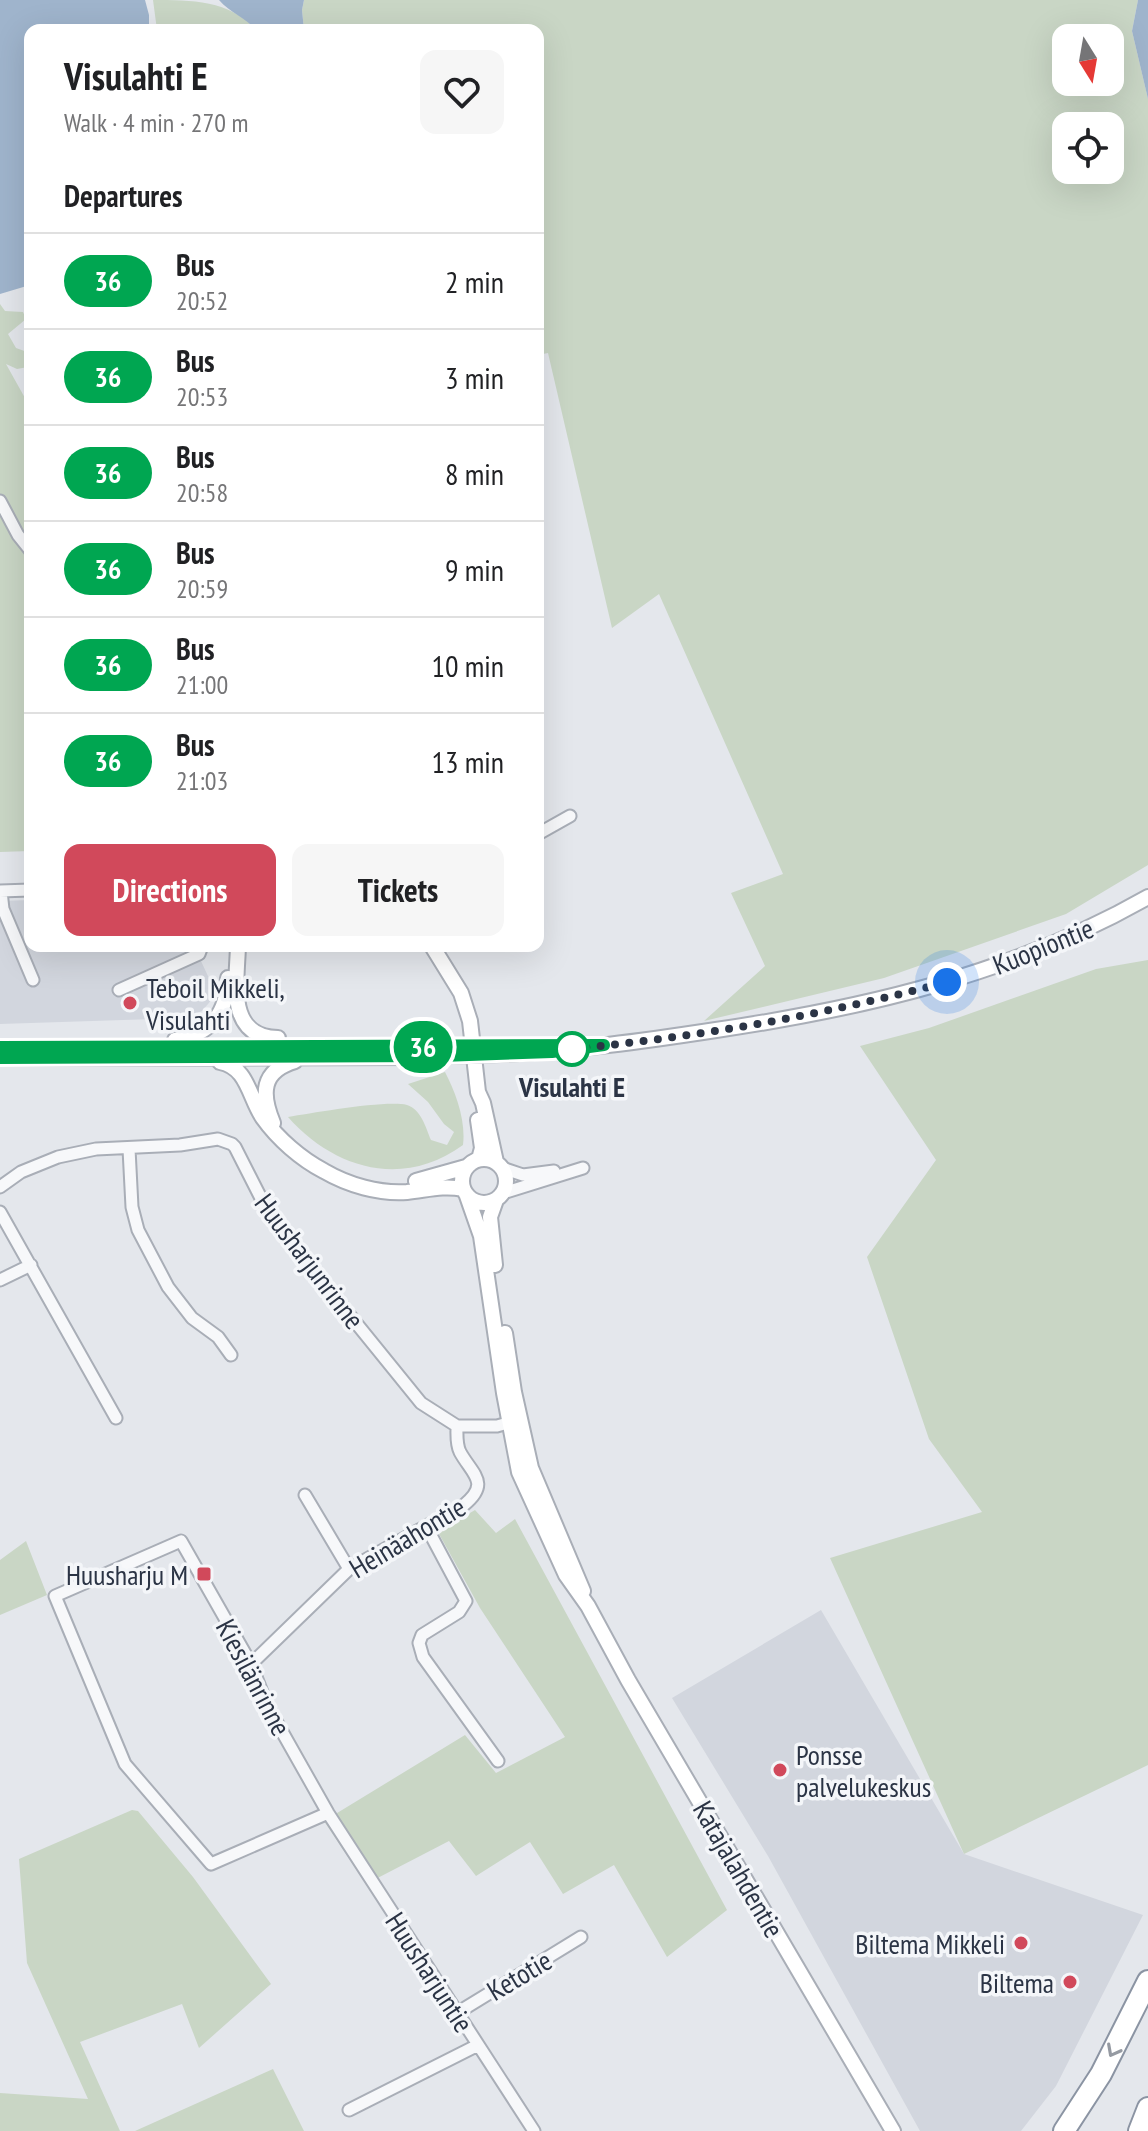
<!DOCTYPE html>
<html lang="en">
<head>
<meta charset="utf-8">
<style>
  body { margin:0; font-family:"PT Sans Narrow",sans-serif; background:#f6f6f6; color:#202124; height:100vh; display:flex; flex-direction:column; font-size:30px; white-space:nowrap }
  * { box-sizing:border-box; margin:0 }
  p { font-size:26px; color:#757577 }
  .icon { flex:none; width:44px; height:44px; fill:none; stroke:currentColor; stroke-width:2; stroke-linecap:round; stroke-linejoin:round }
  .map { position:relative; flex:1; overflow:hidden }
  .sheet { position:absolute; left:24px; top:24px; width:520px; height:928px; display:flex; flex-direction:column; background:#fff; border-radius:16px; box-shadow:0 8px 32px #0002 }
  .sheet>* { flex:none }
  .badge { padding:0 16px; border-radius:26px; font-size:28px; line-height:52px }
  .needle { width:52px; rotate:169deg }
  .buttons { position:absolute; left:1052px; top:24px; display:grid; gap:16px }
  .buttons a { display:grid; place-items:center; width:72px; height:72px; border-radius:16px; background:#fff; box-shadow:0 8px 32px #0002; font-size:40px }
  .you { position:absolute; width:40px; height:40px; margin:-20px; border:6px solid #fff; border-radius:50%; background:#1a73e8; box-shadow:0 0 0 12px #1a73e833 }
  .map>.badge { position:absolute; translate:-50% -50%; box-shadow:0 0 0 4px #fff }
  h2 { padding:0 40px; font-size:30px; line-height:72px }
  .round { display:grid; place-items:center; flex:none; width:84px; height:84px; border-radius:16px; background:#f6f6f6 }
  .head { display:flex; align-items:center; justify-content:space-between; height:136px; padding:0 40px }
  h1 { font-size:38px; font-weight:600; line-height:60px }
  .primary-button { display:flex; gap:16px; margin-top:auto; padding:16px 40px }
  .primary-button a { flex:1; height:92px; border-radius:16px; background:#d1495b; color:#fff; font-size:32px; font-weight:600; line-height:92px; text-align:center }
  .primary-button a+a { background:#f6f6f6; color:#202124 }
  ul { padding:0; list-style:none }
  li { display:flex; align-items:center; gap:24px; height:96px; padding:0 40px; border-top:2px solid #e0e0e0 }
  li div { flex:1 }
  li b { display:block; font-size:30px }
  li em { font-style:normal }
  li .badge { min-width:88px; font-weight:700; text-align:center }
  .map>svg:first-child { display:block }
</style>
</head>
<body>
<div class="map">
<svg width="1148" height="2131" viewBox="0 0 1148 2131">
  <rect width="100%" height="100%" fill="#e4e7ec"/>
  <path fill="#d2d6de" d="M30 900V946H194L214 989V997L202 1011 185 1018 0 1024V901Z
    M821 1610 964 1854 1143 1915 1056 2086 1021 2131H920L768 1856 672 1698Z"/>
  <path fill="#c9d6c5" fill-rule="evenodd" d="M153 0C191 0 230 0 256 30H157Z
    M304 0H1138L1132 31 1148 99V865L1066 914 884 978 704 1021 765 966 731 893 783 874 659 594 612 628 548 353 538 355V30H304L302 10ZM1066 38H1110V82H1066ZM1066 126H1110V170H1066Z
    M0 304 5 311 23 312 26 319 8 334 16 348 30 353 28 367 17 369 6 364 30 407V851L0 852Z
    M1148 960V1765L964 1854 830 1558 982 1512 929 1439 867 1257 936 1160 860 1046 929 1028 1096 969Z
    M445 1072C456 1093 466 1121 463 1145 403 1189 334 1169 288 1117 314 1113 385 1100 407 1105 421 1109 426 1128 431 1140L447 1145 454 1132 444 1124 428 1102 408 1084Z
    M475 1510 496 1533 515 1519 727 1910 667 1957 614 1865 563 1894 530 1842 476 1876 449 1841 366 1884 324 1821 465 1735 496 1773 565 1737 480 1608 438 1532Z
    M26 1541 47 1595 0 1615V1560Z
    M132 1810 138 1811 193 1877 271 1984 199 2048 182 2004 80 2042 120 2131H0V2093L88 2099 27 1963 19 1859Z
    M273 2069 304 2131H135Z"/>
  <path fill="#9fb4cc" d="M0 0H145L149 15V30H30V285L0 294Z
    M219 0H304L302 10 304 30H256C245 17 230 13 219 0Z
    M1138 0H1148V99L1132 31Z"/>
  <g fill="none" stroke-linecap="round" stroke-linejoin="round">
    <defs>
      <path id="street" d="M0 501 18 535 30 550
        M538 834 570 816
        M0 891 30 890
        M1 891 3 909 33 980
        M119 990 199 954 202 946
        M129 1149 132 1207 138 1230 168 1287 192 1318 218 1337 231 1355
        M502 1168 523 1175 554 1171
        M0 1187 21 1172 58 1157 96 1149 180 1145 218 1139 232 1144 235 1147 267 1210 292 1244 421 1403 457 1426H497L515 1421
        M503 1193 583 1168
        M0 1212 116 1418
        M0 1280 31 1265
        M305 1495 349 1569
        M426 1526 466 1601 459 1612 422 1635 419 1643 423 1657 498 1761
        M251 1664 349 1569 464 1505C491 1483 472 1474 460 1452 456 1444 457 1435 457 1426
        M328 1813 211 1864 125 1764 55 1596 181 1541 251 1664 267 1705 328 1813 534 2131
        M457 2013 581 1937
        M349 2110 478 2045"/>
      <path id="secondary" d="M238 946C237 982 226 1037 278 1038
        M432 946 461 993 470 1021 478 1092 483 1103 496 1162
        M175 1040C211 1034 227 1014 228 978
        M0 1047H443
        M500 1054C572 1051 644 1041 716 1030 866 1008 1015 973 1148 897
        M0 1058 420 1057
        M220 1062C248 1067 249 1098 263 1118 278 1139 301 1159 324 1171 348 1185 379 1194 407 1192 427 1190 443 1185 463 1189
        M478 1120 482 1148 479 1159
        M273 1123C261 1094 261 1071 295 1061
        M462 1181a22 22 0 1 1 44 0a22 22 0 1 1-44 0Z
        M416 1181 466 1167
        M467 1196 481 1236 504 1393 519 1472 566 1575 588 1606 628 1680 893 2131
        M495 1265 490 1217 496 1200
        M505 1333 514 1392 531 1468 583 1591"/>
      <path id="highway" d="M1064 2131 1101 2074 1148 1981
        M1139 2131 1148 2108"/>
    </defs>
    <use href="#street" stroke="#a9aeb7" stroke-width="15"/>
    <use href="#secondary" stroke="#a9aeb7" stroke-width="18"/>
    <use href="#highway" stroke="#8b94a3" stroke-width="24"/>
    <use href="#street" stroke="#f7f8fa" stroke-width="11"/>
    <use href="#secondary" stroke="#fff" stroke-width="14"/>
    <use href="#highway" stroke="#fff" stroke-width="20"/>
    <defs>
      <path id="secondary-bridge" d="M442 1056 500 1054"/>
    </defs>
    <use href="#secondary-bridge" stroke="#a9aeb7" stroke-width="18" stroke-linecap="butt"/>
    <use href="#secondary-bridge" stroke="#fff" stroke-width="14"/>
  </g>
  <defs><path id="oneway-chevron" d="M-2-3.5L2.5 0L-2 3.5" fill="none" stroke-width="1.6" stroke-linecap="round" stroke-linejoin="round" transform="scale(2)"/></defs>
  <use stroke="#959aa2" href="#oneway-chevron" transform="translate(1113 2051) rotate(118)"/>
  <g fill="none" stroke-linecap="round" stroke-linejoin="round">
    <defs>
      <path id="line" d="M0 1047 604 1045 552 1052 442 1056 0 1058"/>
    </defs>
    <use href="#line" stroke="#fff" stroke-width="18"/>
    <use href="#line" stroke="#00a651" stroke-width="12"/>
    <path stroke="#2b3445" stroke-width="8" stroke-dasharray="0 14.4" d="M572 1049C698 1037 824 1015 947 982"/>
  </g>
  <g fill="#d1495b" stroke="#f4f6f9" stroke-width="3">
    <circle cx="130" cy="1003" r="8"/>
    <rect x="196" y="1566" width="16" height="16" rx="4"/>
    <circle cx="780" cy="1770" r="8"/>
    <circle cx="1021" cy="1943" r="8"/>
    <circle cx="1070" cy="1982" r="8"/>
  </g>
  <circle fill="#fff" stroke="#00a651" stroke-width="4" cx="572" cy="1049" r="16"/>
  <g text-anchor="middle" dominant-baseline="central" stroke-width="7" stroke-linejoin="round" paint-order="stroke">
    <g font-size="28" fill="#2b3445" stroke="#f4f6f9">
      <text transform="translate(1043 946) rotate(-22)">Kuopiontie</text>
      <text transform="translate(310 1261) rotate(53)">Huusharjunrinne</text>
      <text transform="translate(407 1537) rotate(-31)">Heinäahontie</text>
      <text transform="translate(254 1677) rotate(62)">Kiesilänrinne</text>
      <text transform="translate(739 1869) rotate(60)">Katajalahdentie</text>
      <text transform="translate(430 1972) rotate(57)">Huusharjuntie</text>
      <text transform="translate(519 1975) rotate(-31)">Ketotie</text>
    </g>
    <g font-size="28" fill="#2b3445" stroke="#f4f6f9" text-anchor="end">
      <text x="146" y="987" text-anchor="start">Teboil Mikkeli,<tspan x="146" dy="32">Visulahti</tspan></text>
      <text x="188" y="1574">Huusharju M</text>
      <text x="796" y="1754" text-anchor="start">Ponsse<tspan x="796" dy="32">palvelukeskus</tspan></text>
      <text x="1005" y="1943">Biltema Mikkeli</text>
      <text x="1054" y="1982">Biltema</text>
    </g>
    <g font-size="28" font-weight="bold" fill="#2b3445" stroke="#f4f6f9">
      <text x="572" y="1086">Visulahti E</text>
    </g>
  </g>
</svg>
<div class="buttons">
<a><svg class="needle" viewBox="-14 -14 28 28"><path d="M0-13l5 13h-10z" fill="#e53935"/><path d="M0 13l5-13h-10z" fill="#757577"/></svg></a>
<a><svg class="icon" aria-label="locate" viewBox="0 0 24 24"><circle cx="12" cy="12" r="6"/><path d="M12 2v4M12 18v4M2 12h4M18 12h4"/></svg></a>
</div>
<div class="you" style="left:947px;top:982px"></div>
<b class="badge" style="left:423px;top:1047px;background:#00a651;color:#fff">36</b>
<section class="sheet">
<div class="head"><div><h1>Visulahti E</h1><p>Walk · 4 min · 270 m</p></div><a class="round"><svg class="icon" aria-label="heart" viewBox="0 0 24 24"><path d="M12 20l-8-8c-3-5 5-10 8-4 3-6 11-1 8 4z"/></svg></a></div>
<h2>Departures</h2>
<ul>
<li><span class="badge" style="background:#00a651;color:#fff">36</span><div><b>Bus</b><p>20:52</p></div><em>2 min</em></li>
<li><span class="badge" style="background:#00a651;color:#fff">36</span><div><b>Bus</b><p>20:53</p></div><em>3 min</em></li>
<li><span class="badge" style="background:#00a651;color:#fff">36</span><div><b>Bus</b><p>20:58</p></div><em>8 min</em></li>
<li><span class="badge" style="background:#00a651;color:#fff">36</span><div><b>Bus</b><p>20:59</p></div><em>9 min</em></li>
<li><span class="badge" style="background:#00a651;color:#fff">36</span><div><b>Bus</b><p>21:00</p></div><em>10 min</em></li>
<li><span class="badge" style="background:#00a651;color:#fff">36</span><div><b>Bus</b><p>21:03</p></div><em>13 min</em></li>
</ul>
<div class="primary-button"><a>Directions</a><a>Tickets</a></div>
</section>
</div>
</body>
</html>
